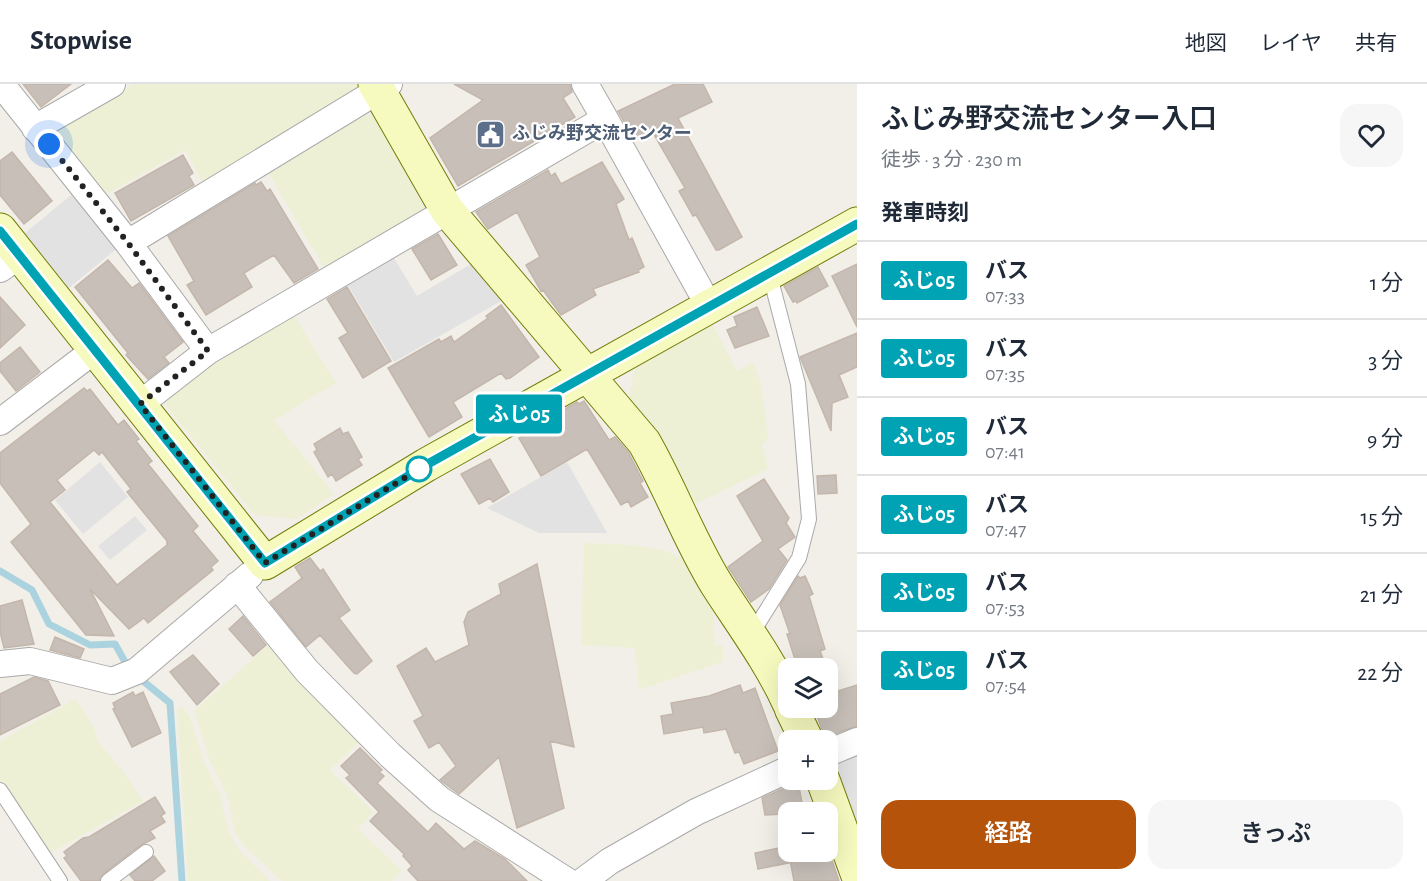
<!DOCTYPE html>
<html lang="ja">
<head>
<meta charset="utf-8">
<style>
  body { margin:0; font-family:"Alegreya Sans","Noto Sans JP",sans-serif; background:#f6f6f7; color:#1f2937; height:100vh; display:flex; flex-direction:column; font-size:22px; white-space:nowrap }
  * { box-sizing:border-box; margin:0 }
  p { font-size:20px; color:#747a83 }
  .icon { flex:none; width:33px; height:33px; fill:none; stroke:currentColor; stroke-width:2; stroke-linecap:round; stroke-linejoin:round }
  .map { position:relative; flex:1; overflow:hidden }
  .details { display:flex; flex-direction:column; background:#fff; width:570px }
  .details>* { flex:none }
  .badge { padding:0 12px; border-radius:4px; font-size:21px; line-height:39px }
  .fabs { position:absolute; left:778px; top:574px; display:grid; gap:12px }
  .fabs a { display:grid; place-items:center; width:60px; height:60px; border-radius:12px; background:#fff; box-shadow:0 6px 24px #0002; font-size:30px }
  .you { position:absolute; width:30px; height:30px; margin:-15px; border:4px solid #fff; border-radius:50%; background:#1a73e8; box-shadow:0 0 0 9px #1a73e833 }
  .map>.badge { position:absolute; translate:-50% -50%; box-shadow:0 0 0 3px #fff }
  h2 { padding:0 24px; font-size:22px; line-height:54px }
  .round { display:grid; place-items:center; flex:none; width:63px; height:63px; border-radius:18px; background:#f6f6f7 }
  .headline { display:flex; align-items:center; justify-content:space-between; height:102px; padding:0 24px }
  h1 { font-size:28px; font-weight:600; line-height:45px }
  .action { display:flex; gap:12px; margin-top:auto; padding:12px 24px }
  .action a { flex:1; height:69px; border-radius:18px; background:#b45309; color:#fff; font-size:24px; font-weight:600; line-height:69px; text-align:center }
  .action a+a { background:#f6f6f7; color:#1f2937 }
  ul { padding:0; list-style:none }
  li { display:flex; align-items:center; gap:18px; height:78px; padding:0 24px; border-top:2px solid #e0e1e3 }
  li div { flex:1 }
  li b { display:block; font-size:22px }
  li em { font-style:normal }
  li .badge { min-width:66px; font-weight:700; text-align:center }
  header { display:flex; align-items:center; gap:36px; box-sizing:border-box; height:84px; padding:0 30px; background:#fff; border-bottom:2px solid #e0e1e3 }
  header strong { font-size:28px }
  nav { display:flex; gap:33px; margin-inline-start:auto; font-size:21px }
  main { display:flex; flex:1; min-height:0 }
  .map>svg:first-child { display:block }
</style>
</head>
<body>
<header>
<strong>Stopwise</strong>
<nav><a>地図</a><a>レイヤ</a><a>共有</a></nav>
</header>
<main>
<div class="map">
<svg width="857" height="797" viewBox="0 0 857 797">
  <rect width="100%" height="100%" fill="#f2efe9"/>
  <path fill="#eef0d5" d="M134 0H358L356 10 203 100 185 66 103 112 56 52V43Z
    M364 29 375 33 424 123 421 130 325 185 267 87Z
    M293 230 336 299 274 336 334 410 297 435 255 431 163 318 223 271Z
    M712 239 737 287 753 278 761 299 768 355 762 360 768 385 691 422 674 377 629 312 635 282Z
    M584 459 633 461 663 466 684 475 696 500 713 525 715 562H723V578L639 606 635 564 581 561Z
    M273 557 362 655 330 686 374 728 358 745 402 787 392 797H282L245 763 235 749 227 711 210 678 194 627Z
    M76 615 93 642 99 659 123 687 143 717 47 771 0 697V657Z
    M183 623 190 633 205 680 220 711 228 746 239 766 270 797H188L177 624Z"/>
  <path fill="#e2e2e2" d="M76 107 120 162 69 204 25 149Z
    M392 171 417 212 471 180 503 216 394 278 346 198Z
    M100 378 128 413 83 450 55 416Z
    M567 378 607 449H539L487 424Z
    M135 432 147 446 110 476 98 462Z
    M857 665V751L828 676Z"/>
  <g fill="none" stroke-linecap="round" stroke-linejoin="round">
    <path stroke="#aad3df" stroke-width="7" d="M0 487 32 506 49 540 90 561 115 560 129 585
      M137 592 170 619 182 797"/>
  </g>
  <path fill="#c7bfb8" stroke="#c4b6ab" stroke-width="1.5" fill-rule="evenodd" d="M23 0H71L41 23Z
    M454 0H570L572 8 563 14 575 33 458 102 430 54 483 16Z
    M675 0H703L712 18 678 34 742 153 719 166H716L696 131 693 132 679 107 685 104 652 47 634 55 618 27Z
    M12 68 52 117 24 140 0 111V77Z
    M183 71 193 89 189 92 194 101 131 137 115 109Z
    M602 78 624 115 616 120 629 156 632 154 644 183 638 186 639 188 593 205 596 211 561 231 543 206 541 207 526 181 540 173 517 128 488 145 476 128 548 86 551 92 555 89 561 100Z
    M261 98 267 107 270 105 318 185 294 199 274 171 244 189 252 203 206 231 187 201 194 197 168 152 255 99 256 101Z
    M438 150 457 181 431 196 412 165Z
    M108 176 132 204 139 199 183 258 164 273 169 279 148 295 126 271 128 269 75 203Z
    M857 180V243L832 192Z
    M818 183 828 202 797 219 796 217 793 218 784 202Z
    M347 203 391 277 363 294 339 254 348 249 327 215Z
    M0 213 25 241 0 264Z
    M501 221 539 273 510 294 506 295 501 289 453 318 462 333 429 353 388 284 439 255 441 258 451 252 454 258 488 234 486 232Z
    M757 223 769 252 735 264 727 246 737 242 734 233Z
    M857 249V283L839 291 848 313 832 319 831 347 800 273Z
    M20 263 40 288 16 307 0 287V279Z
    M84 304 87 307 90 305 118 341 124 336 139 355 136 357 152 377 148 380 198 442 193 447 218 477 211 483 213 486 148 539 144 534 129 545 90 505 114 552 86 551 11 458 31 440 0 399V369ZM94 366 99 371 102 368 131 405 127 408 167 457V461L117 501 50 418 65 406 57 396Z
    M584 317 609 356 615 353 628 368 643 397 640 399 648 413 631 423 628 417 621 421 587 365 541 392 519 354 527 350 526 347 577 318 579 320Z
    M340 344 343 350 348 348 362 373 358 375 362 381 336 397 332 390 328 393 314 368 317 366 314 360Z
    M490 375 509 408 493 418 490 414 479 420 461 390Z
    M836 391 837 409 818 410 817 392Z
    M764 395 789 434 786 439 795 453 778 465 787 476 769 505 751 518 728 483 763 457 737 412Z
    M310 474 320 487 323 485 350 526 339 534 372 577 357 590 354 589 320 551 306 563 270 518 302 494 295 483Z
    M537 480 574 663 550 657 564 724 517 744 499 673 459 710 440 696 456 682 439 658 429 664 414 637 423 632 397 582 426 564 435 578 469 561 464 538 468 528 501 510 499 500Z
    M798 492 800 494 805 492 813 510 809 512 825 565 820 567 827 585H798L787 550H790L780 521Z
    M22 516 34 560 4 564 0 548V522Z
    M243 532 266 561 253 572 229 545Z
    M55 553 84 565 80 574 50 566Z
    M193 571 219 600 197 621 170 588Z
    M34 593 48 597 60 621 0 651V610Z
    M740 601 743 609 755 604 778 667 744 680 739 668 735 669 726 645 704 649 703 643 664 650 661 632 673 630 671 619 709 612Z
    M857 601V642L825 653 814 624H828V610Z
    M133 608 135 612 143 608 161 649 132 663 113 625 115 624 113 619Z
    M360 664 382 686 379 688 384 692 377 699 428 748 436 739 464 765 475 757 505 775 527 797H418L408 786 412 782 403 772 404 770 370 737 379 728 346 694 350 691 341 682Z
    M798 698 804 729 765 731 762 714Z
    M155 713 165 729 161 732 165 738 150 747 155 754 141 761 103 790 99 797H81L64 774 67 772 64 768 83 754 89 753Z
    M789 762V768H829L839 797H794L789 770V779L758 785 755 769Z
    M154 772 165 787 152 797H135L130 791Z"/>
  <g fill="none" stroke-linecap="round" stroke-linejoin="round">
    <defs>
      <path id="lane" d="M751 551 799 474 809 435 798 300 769 188
        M0 706 60 797
        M108 797 146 768"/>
      <path id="street" d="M1 0 128 159 208 267
        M605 35 709 222
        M35 44 112 0
        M128 159 389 0
        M0 185 20 171
        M140 320 208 267 605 35 585 0
        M0 338 96 265
        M237 501 307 587 390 671 439 715 567 797
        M0 580 30 577 112 597 137 587 250 491
        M828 669 857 657
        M583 797 610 777 696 728 789 685"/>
      <path id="secondary" d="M375 0 447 126 644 358C671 405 689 456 717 501 742 540 770 577 789 619
        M0 146 265 479 426 381 857 140
        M791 624 807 657
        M823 696 857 789"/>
    </defs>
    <use href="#lane" stroke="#a9a9a9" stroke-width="16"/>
    <use href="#street" stroke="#a9a9a9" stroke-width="28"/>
    <use href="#secondary" stroke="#707d05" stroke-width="35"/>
    <use href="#lane" stroke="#fff" stroke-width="14"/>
    <use href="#street" stroke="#fff" stroke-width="26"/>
    <use href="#secondary" stroke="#f7fabf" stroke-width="33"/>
  </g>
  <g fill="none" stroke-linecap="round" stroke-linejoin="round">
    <defs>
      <path id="line" d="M0 147 265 479 426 381 857 140"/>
    </defs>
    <use href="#line" stroke="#fff" stroke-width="14"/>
    <use href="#line" stroke="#00a3b4" stroke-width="9"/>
    <path stroke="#222" stroke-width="6" stroke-dasharray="0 10.8" d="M49 60 128 159 208 267 140 320 265 479 426 381 419 385"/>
  </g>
  <defs>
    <symbol id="civic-square" viewBox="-11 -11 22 22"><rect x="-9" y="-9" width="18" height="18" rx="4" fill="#5c6f8a" stroke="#fff"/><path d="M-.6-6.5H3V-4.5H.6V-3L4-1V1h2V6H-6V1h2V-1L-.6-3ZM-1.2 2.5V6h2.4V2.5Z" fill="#fff"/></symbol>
  </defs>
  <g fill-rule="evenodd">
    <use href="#civic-square" x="474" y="34" width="33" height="33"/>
  </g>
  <circle fill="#fff" stroke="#00a3b4" stroke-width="3" cx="419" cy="385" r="12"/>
  <g text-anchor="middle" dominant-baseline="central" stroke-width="4.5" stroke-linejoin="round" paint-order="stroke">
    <g font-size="18" font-weight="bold" fill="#4e5e75" stroke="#fff" text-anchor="start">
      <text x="512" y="50">ふじみ野交流センター</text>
    </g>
  </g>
</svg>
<div class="fabs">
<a><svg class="icon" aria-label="layers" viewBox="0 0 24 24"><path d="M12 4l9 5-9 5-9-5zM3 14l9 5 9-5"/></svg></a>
<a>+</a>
<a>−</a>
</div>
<div class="you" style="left:49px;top:60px"></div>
<b class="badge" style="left:519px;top:330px;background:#00a3b4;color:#fff">ふじ05</b>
</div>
<section class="details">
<div class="headline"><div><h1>ふじみ野交流センター入口</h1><p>徒歩 · 3 分 · 230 m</p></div><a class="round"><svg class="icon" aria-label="heart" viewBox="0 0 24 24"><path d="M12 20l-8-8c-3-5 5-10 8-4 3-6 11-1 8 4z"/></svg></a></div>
<h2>発車時刻</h2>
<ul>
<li><span class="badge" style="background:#00a3b4;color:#fff">ふじ05</span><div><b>バス</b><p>07:33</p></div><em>1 分</em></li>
<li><span class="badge" style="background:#00a3b4;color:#fff">ふじ05</span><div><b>バス</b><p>07:35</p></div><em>3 分</em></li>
<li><span class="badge" style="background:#00a3b4;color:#fff">ふじ05</span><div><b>バス</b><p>07:41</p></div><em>9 分</em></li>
<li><span class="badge" style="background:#00a3b4;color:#fff">ふじ05</span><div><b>バス</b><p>07:47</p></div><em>15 分</em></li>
<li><span class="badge" style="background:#00a3b4;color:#fff">ふじ05</span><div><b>バス</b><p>07:53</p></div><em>21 分</em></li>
<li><span class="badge" style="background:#00a3b4;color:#fff">ふじ05</span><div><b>バス</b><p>07:54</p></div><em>22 分</em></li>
</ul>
<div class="action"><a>経路</a><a>きっぷ</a></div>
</section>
</main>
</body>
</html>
